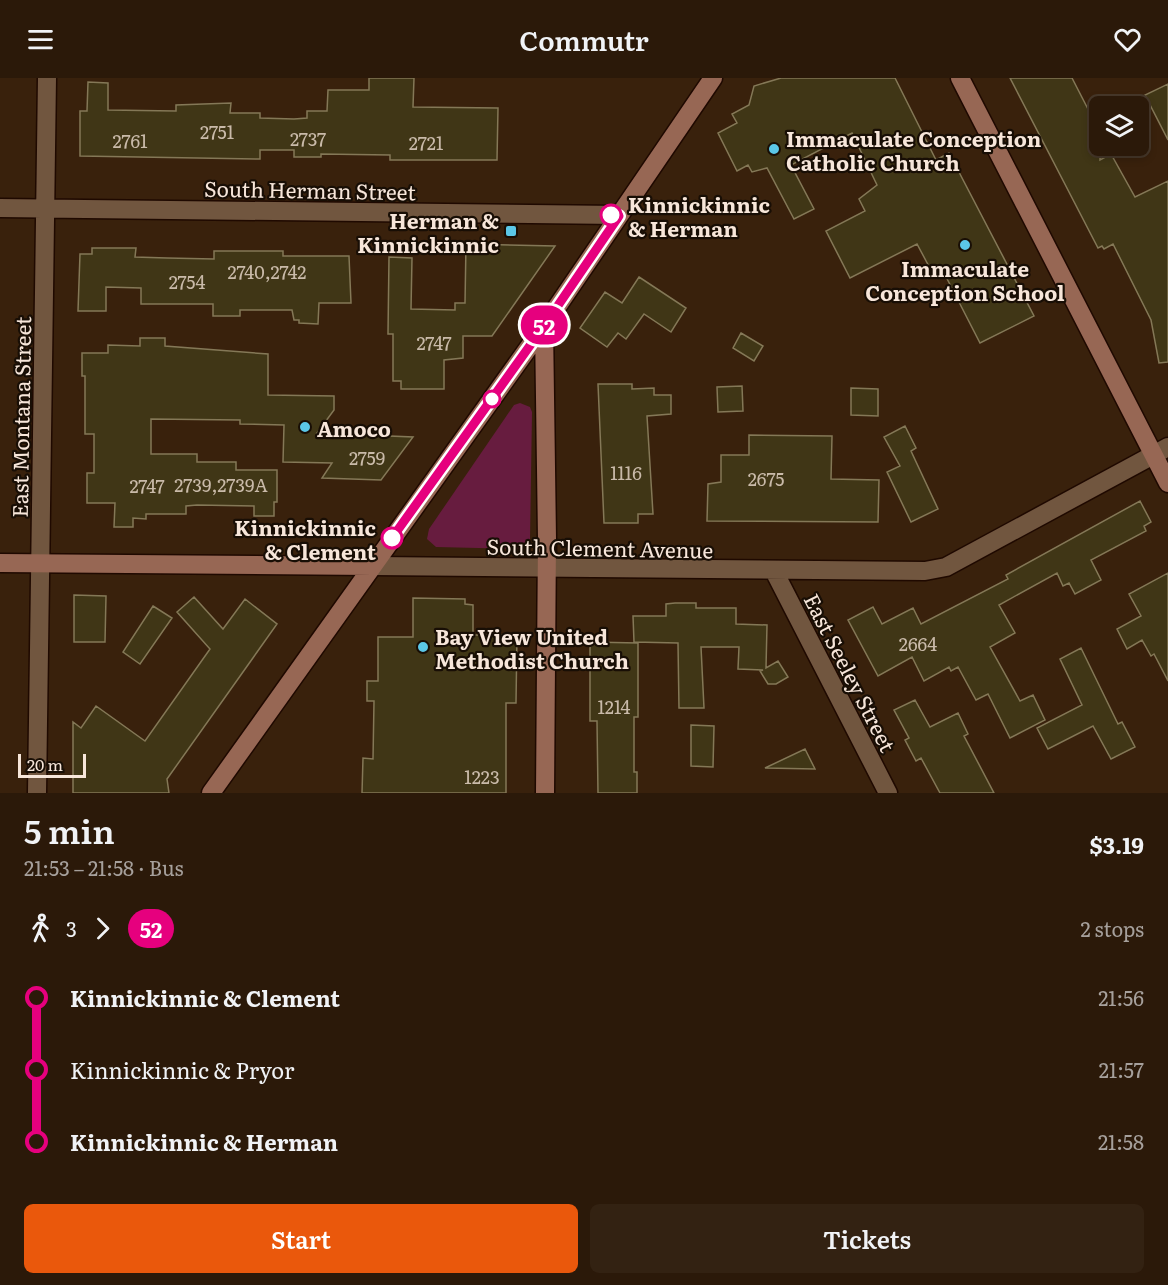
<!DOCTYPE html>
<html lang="en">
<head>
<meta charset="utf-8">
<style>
  body { margin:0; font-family:Literata,serif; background:#332212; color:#f1f3f6; height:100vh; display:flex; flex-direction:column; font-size:22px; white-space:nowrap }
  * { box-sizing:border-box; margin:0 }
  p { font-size:20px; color:#a6a09c }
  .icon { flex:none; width:33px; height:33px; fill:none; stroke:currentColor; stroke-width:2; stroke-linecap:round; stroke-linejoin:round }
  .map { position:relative; height:715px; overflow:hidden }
  .drawer { display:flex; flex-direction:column; background:#2b1909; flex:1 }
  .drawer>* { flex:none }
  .badge { padding:0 12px; border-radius:20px; font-size:21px; line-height:39px }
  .tools { position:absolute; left:1089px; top:18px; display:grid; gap:12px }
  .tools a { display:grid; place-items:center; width:60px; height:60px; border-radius:9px; background:#2b1909; box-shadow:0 3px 9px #0003,0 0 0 2px #47382a; font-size:30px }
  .scale { position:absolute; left:18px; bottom:15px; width:68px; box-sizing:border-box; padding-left:6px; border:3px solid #f7e6da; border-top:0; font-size:16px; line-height:21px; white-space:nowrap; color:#f7e6da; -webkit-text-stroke:4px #180e05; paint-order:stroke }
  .map>.badge { position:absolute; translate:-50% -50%; box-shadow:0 0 0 3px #fff }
  .legs { display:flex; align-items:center; gap:9px; height:66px; padding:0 24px; font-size:20px }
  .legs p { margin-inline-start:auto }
  .headline { display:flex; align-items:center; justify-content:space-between; height:102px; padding:0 24px }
  h1 { font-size:33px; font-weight:600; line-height:45px }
  .primary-button { display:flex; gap:12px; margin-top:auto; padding:12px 24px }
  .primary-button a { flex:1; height:69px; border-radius:9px; background:#ea580c; color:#fff; font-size:24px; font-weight:600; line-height:69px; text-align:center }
  .primary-button a+a { background:#332212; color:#f1f3f6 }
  ul { padding:0 24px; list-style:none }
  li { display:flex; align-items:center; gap:21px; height:72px; font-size:22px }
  li i { display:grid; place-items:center; width:9px; height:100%; margin:0 8px; background:currentColor }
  li i::after { content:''; width:15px; height:15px; margin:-8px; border:4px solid; border-radius:50%; background:#2b1909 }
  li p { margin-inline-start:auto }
  li:first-child i { background:linear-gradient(#0000 50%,currentColor 0) }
  li:last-child i { background:linear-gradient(currentColor 50%,#0000 0) }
  header { display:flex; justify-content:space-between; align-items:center; height:78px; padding:0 24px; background:#2b1909; font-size:27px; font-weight:600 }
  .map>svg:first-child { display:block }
</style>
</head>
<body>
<header><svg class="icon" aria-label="menu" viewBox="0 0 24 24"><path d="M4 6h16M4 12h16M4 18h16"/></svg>Commutr<svg class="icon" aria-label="heart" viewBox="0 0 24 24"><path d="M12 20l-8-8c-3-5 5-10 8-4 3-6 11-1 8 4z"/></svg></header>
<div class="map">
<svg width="1168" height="715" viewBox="0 0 1168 715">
  <rect width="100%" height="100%" fill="#39210c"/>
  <path fill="#671c3f" d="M520 325 530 329 532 334 530 462 518 471 436 469 427 461 429 451 514 327Z"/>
  <path fill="#403616" stroke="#847857" stroke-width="1.5" d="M369 0H414L413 29 498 30 497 82H390V77L321 76V79H294V72H260V81L80 78V33H87L88 4 108 5V32L176 33V27L231 25 230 35H260V40L294 41 307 40V33H327L328 12H369Z
    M781 0H895L936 82 949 75 1034 238 980 265 941 189 932 194 917 166 850 200 826 153 865 133 859 121 877 107 852 55 791 87 814 131 794 141 767 90 752 94 748 87 737 93 718 55 737 45 732 36 749 27 754 8Z
    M1010 0H1072L1089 33 1094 30 1100 40V82L1111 76 1135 119 1168 103V284L1159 285 1151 242 1113 166 1104 171 1102 168 1098 170Z
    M1168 6V62L1145 17Z
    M466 166 555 168 492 258H463V280L444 282V311H401V303H393V256H388L389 179 412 180 411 231 455 232V225H465Z
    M92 170H136L135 179 167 180 214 181V173H283V178H349L351 225H319L318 246 299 245V242H294L292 232H240V238H213V226H141V210L106 209V233H78L80 176H92Z
    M639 199 686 230 671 254 644 236 626 261 618 255 607 269 580 250 605 214 622 225Z
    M741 255 763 268 754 283 733 270Z
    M140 260H165V268L268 276V317L334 318V332L317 355 413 359 381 402 322 400 332 385 283 384 284 347 240 346V342L151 341V376H197V384H236V392H277V424H274V438H254V428L197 427 186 428V436H146V441L133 440V449H114L115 425H87V395H94V356H85V298H82V275H108V267L140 268Z
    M598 306H632V311L654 310V317H671V336L647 338 653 436H638V445H604Z
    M742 308 743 333 718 334 717 309Z
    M851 310 878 311V338L851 337Z
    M905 348 916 370 911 373 938 431 911 444 887 394 900 388 884 359Z
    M749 357 832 358 831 401 879 402 878 444 707 443 708 406 721 404V377H749Z
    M1140 423 1151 444 1144 448 1146 453 1091 482 1101 502 1075 516 1069 505 1063 508 1057 495 999 527 1015 555 990 569 1020 623 1033 617 1045 642 1010 660 988 616 976 622 958 589 951 593 949 589 924 603 912 579 878 598 848 542 873 529 882 546 913 530 921 546 1008 501 1006 497Z
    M1168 495V603L1154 576 1151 578 1142 562 1127 571 1117 551 1141 538 1129 516Z
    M74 517 106 518 105 564H74Z
    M194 519 223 551 245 521 277 546 167 701 169 715H73V644L81 650 96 628 145 663 210 571 177 534Z
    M413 520 465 521V526L473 527V557H517L516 625H506V715H362L363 680 373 681 374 623H367V603H378V559H413Z
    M675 525H696V530H736V546L767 547 766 590 778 583 788 599 776 606H768L760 593 763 592 738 591 739 569H701L704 630H679L678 565 634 564 633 538H666V526Z
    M153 528 172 540 140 586 123 574Z
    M590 564 638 565V639H634V694H637V715H598L597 643H590Z
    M1081 570 1118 646 1122 644 1135 669 1111 681 1093 648 1048 671 1037 650 1082 627 1060 581Z
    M915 622 930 649 958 635 968 656 964 658 994 715H940L921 680 916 683 905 662 909 660 894 632Z
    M691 647 714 648 713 689 691 688Z
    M805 671 815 691 765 690Z"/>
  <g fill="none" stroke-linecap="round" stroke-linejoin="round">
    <defs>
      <path id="street" d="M0 130 619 137
        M373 488 925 493 946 489 1168 369
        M774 493 888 715
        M37 715 47 0"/>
      <path id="secondary" d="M960 0 1168 405
        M544 248 547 461 545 715
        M0 485 373 488
        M211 715 544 248 713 0"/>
    </defs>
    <use href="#street" stroke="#1f0900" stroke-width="21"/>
    <use href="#secondary" stroke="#1f0900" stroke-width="21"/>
    <use href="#street" stroke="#71563f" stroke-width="18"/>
    <use href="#secondary" stroke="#976754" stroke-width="18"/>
  </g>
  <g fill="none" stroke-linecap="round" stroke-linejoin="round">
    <defs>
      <path id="line-1" d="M392 460 544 248 619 138 611 137"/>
    </defs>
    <use href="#line-1" stroke="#fff" stroke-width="14"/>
    <use href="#line-1" stroke="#e6007e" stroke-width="9"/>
  </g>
  <g fill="#5bc7e7" stroke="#180e05" stroke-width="2">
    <circle cx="774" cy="71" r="6"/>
    <rect x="505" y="147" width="12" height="12" rx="3"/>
    <circle cx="965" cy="167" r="6"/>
    <circle cx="305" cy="349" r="6"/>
    <circle cx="423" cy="569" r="6"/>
  </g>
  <g fill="#fff" stroke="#e6007e" stroke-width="3">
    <circle cx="611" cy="137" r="10"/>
    <circle cx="492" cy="321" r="8"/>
    <circle cx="392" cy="460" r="10"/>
  </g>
  <g text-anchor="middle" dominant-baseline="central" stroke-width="4.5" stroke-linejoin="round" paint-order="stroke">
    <g font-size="18" fill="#c9baa9">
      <text x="217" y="53">2751</text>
      <text x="308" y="60">2737</text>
      <text x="130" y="62">2761</text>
      <text x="426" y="64">2721</text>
      <text x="267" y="193">2740,2742</text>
      <text x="187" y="203">2754</text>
      <text x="434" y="264">2747</text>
      <text x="367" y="379">2759</text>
      <text x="626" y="394">1116</text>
      <text x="766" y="400">2675</text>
      <text x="221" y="406">2739,2739A</text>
      <text x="147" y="407">2747</text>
      <text x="918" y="565">2664</text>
      <text x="614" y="628">1214</text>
      <text x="482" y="698">1223</text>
    </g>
    <g font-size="21" font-weight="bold" fill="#f7e6da" stroke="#180e05" text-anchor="start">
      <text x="786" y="59">Immaculate Conception<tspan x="786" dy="24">Catholic Church</tspan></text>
      <text x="499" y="141" text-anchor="end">Herman &amp;<tspan x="499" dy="24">Kinnickinnic</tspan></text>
      <text x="965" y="189" text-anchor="middle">Immaculate<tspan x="965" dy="24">Conception School</tspan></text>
      <text x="317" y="349">Amoco</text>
      <text x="435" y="557">Bay View United<tspan x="435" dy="24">Methodist Church</tspan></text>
    </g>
    <g font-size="21" fill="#f7e6da" stroke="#180e05">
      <text transform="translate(310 111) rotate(1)">South Herman Street</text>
      <text transform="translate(20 339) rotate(-89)">East Montana Street</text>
      <text transform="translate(600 469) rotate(1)">South Clement Avenue</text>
      <text transform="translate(851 594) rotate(63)">East Seeley Street</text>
    </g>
    <g font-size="21" font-weight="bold" fill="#f7e6da" stroke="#180e05" text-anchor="start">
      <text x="628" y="125">Kinnickinnic<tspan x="628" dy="24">&amp; Herman</tspan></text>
      <text x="376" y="448" text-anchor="end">Kinnickinnic<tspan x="376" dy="24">&amp; Clement</tspan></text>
    </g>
  </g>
</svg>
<div class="tools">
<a><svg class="icon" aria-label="layers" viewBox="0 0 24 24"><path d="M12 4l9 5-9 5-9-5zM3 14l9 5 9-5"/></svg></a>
</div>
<div class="scale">20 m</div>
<b class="badge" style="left:544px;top:247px;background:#e6007e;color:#fff">52</b>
</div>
<section class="drawer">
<div class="headline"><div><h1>5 min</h1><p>21:53 – 21:58 · Bus</p></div><b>$3.19</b></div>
<div class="legs"><svg class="icon" aria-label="walk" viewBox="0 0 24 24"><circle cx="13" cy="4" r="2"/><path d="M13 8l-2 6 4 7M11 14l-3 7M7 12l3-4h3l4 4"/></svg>3<svg class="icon" aria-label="forward" viewBox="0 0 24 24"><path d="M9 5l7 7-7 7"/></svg><b class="badge" style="background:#e6007e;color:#fff">52</b><p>2 stops</p></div>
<ul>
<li><i style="color:#e6007e"></i><b>Kinnickinnic &amp; Clement</b><p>21:56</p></li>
<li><i style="color:#e6007e"></i><span>Kinnickinnic &amp; Pryor</span><p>21:57</p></li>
<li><i style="color:#e6007e"></i><b>Kinnickinnic &amp; Herman</b><p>21:58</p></li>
</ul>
<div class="primary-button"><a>Start</a><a>Tickets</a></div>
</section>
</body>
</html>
